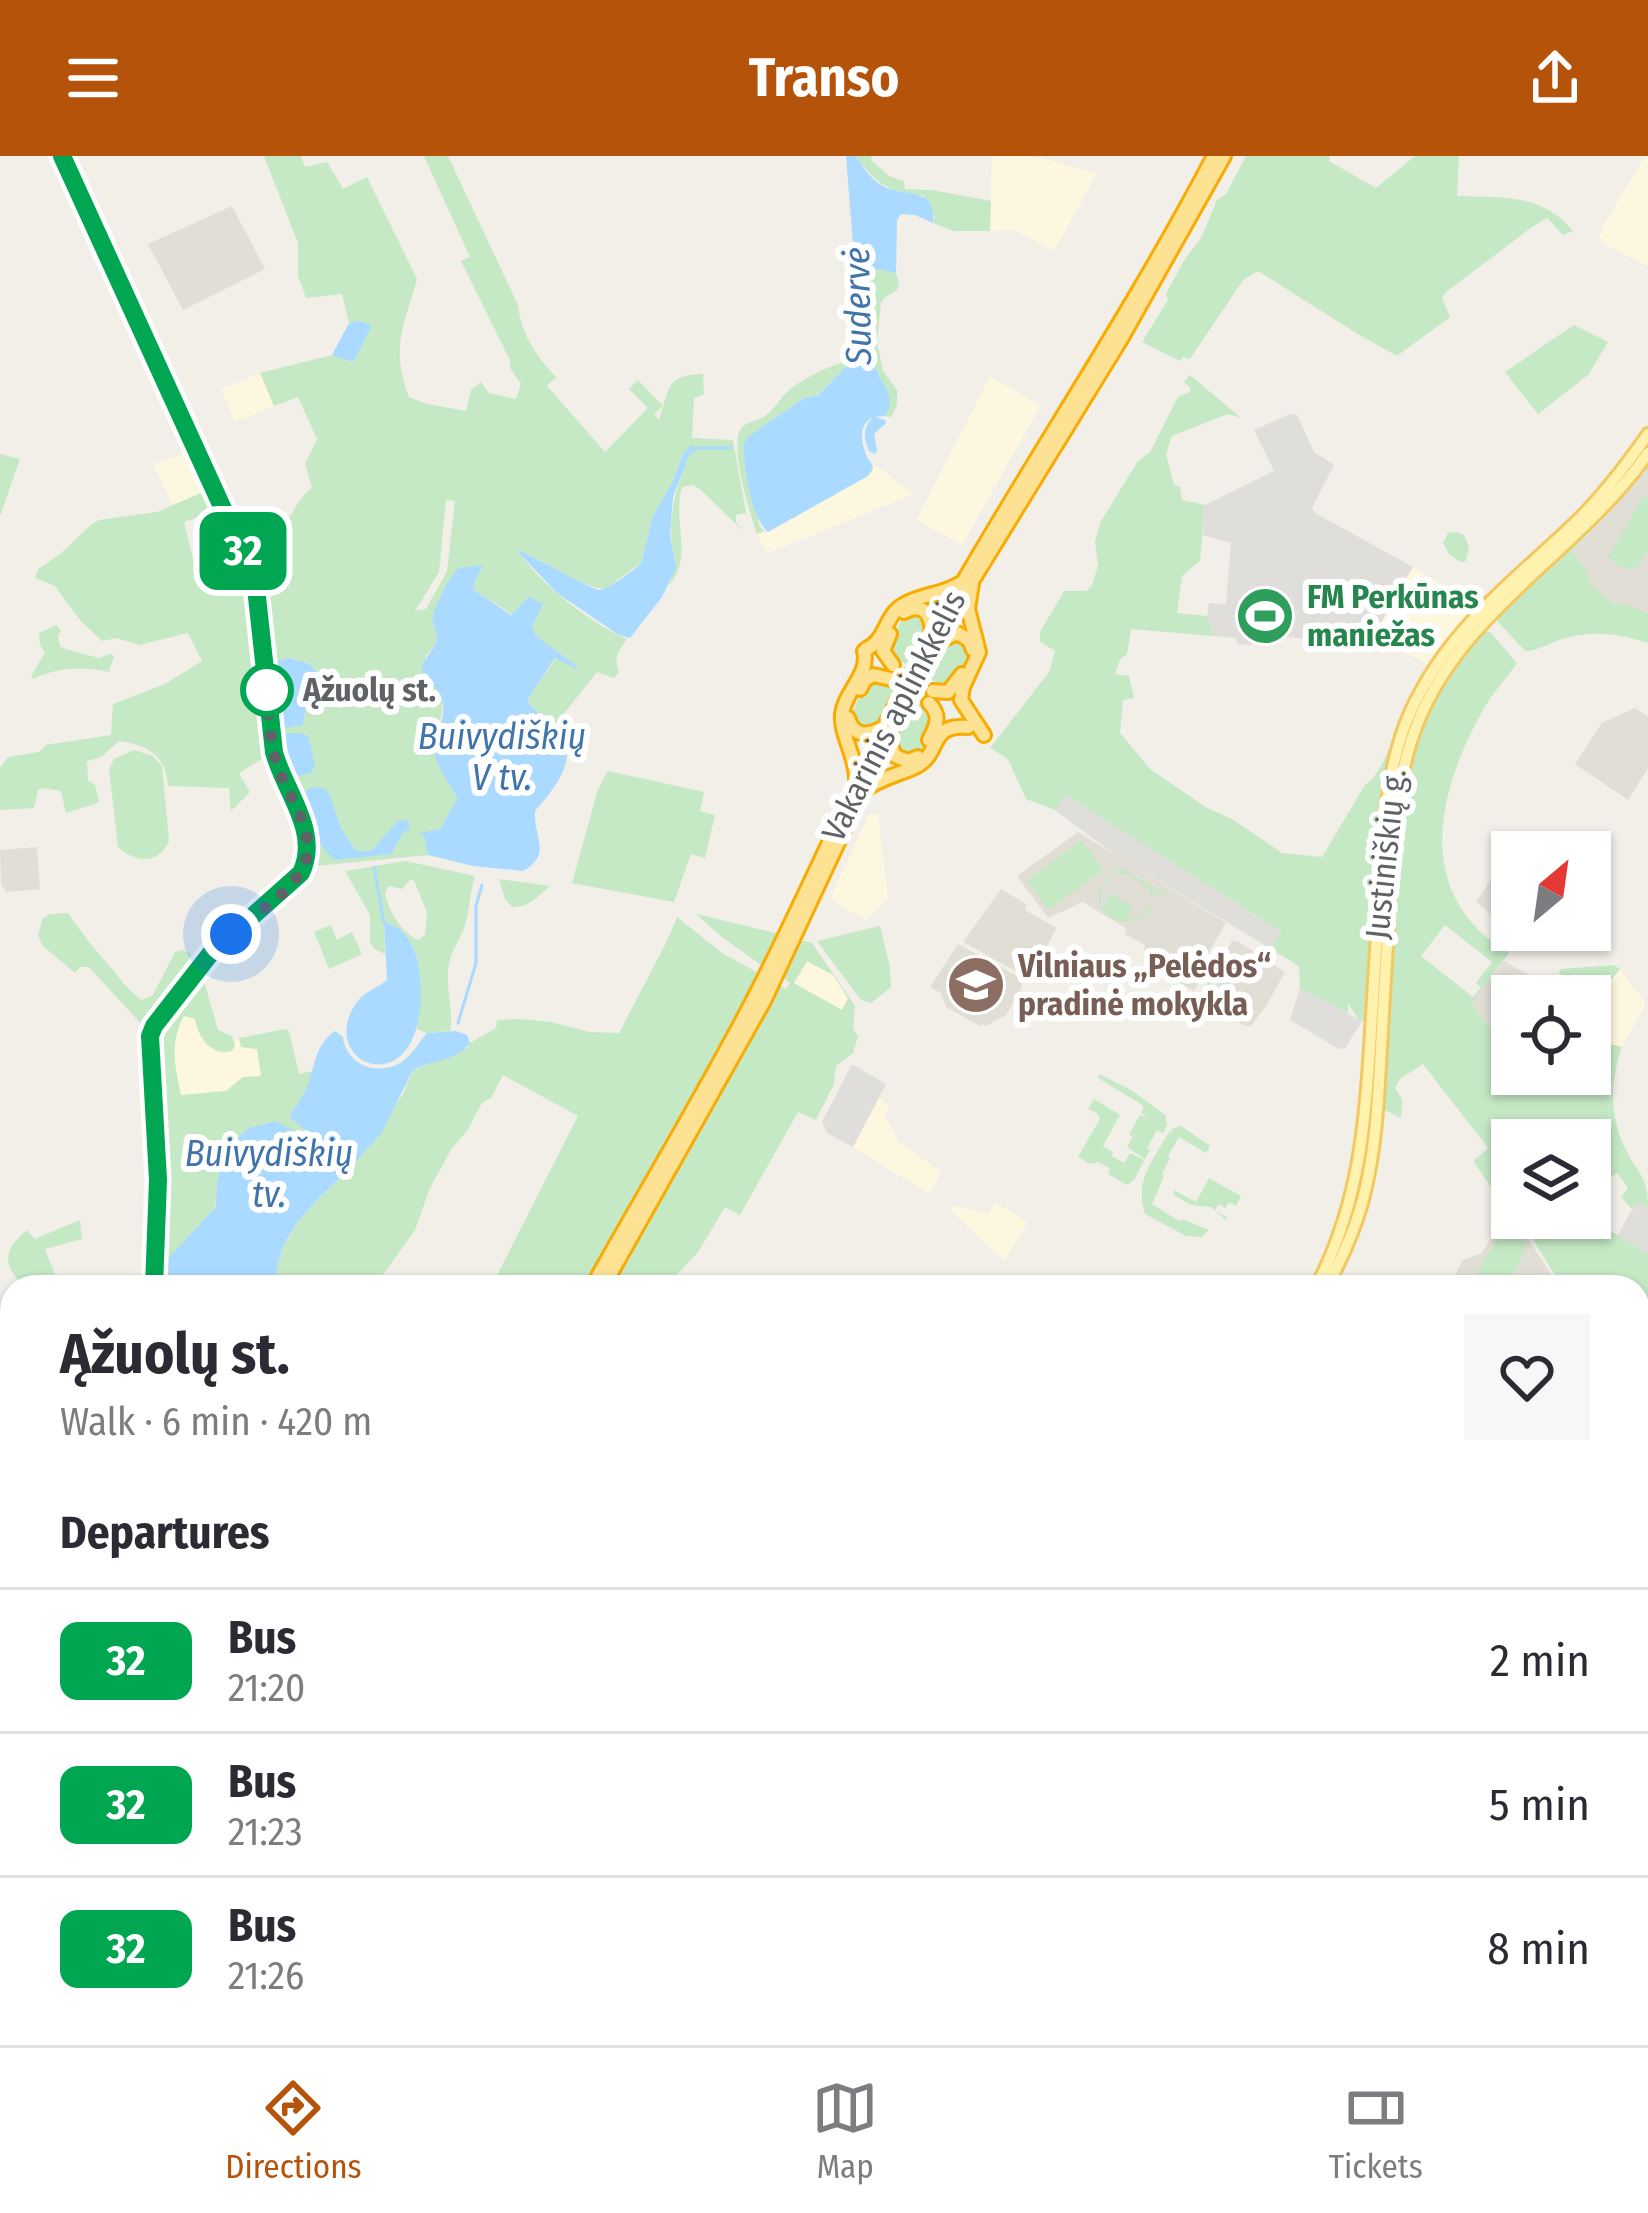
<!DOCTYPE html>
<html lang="en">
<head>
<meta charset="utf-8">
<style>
  body { margin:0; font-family:"Fira Sans Condensed",sans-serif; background:#f7f7f7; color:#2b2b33; height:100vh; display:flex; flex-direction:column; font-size:45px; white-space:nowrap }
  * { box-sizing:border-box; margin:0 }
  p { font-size:39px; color:#7c7c81 }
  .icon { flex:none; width:66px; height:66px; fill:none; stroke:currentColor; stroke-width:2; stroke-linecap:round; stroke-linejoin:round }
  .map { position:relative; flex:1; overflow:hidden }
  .side { position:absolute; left:0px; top:1119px; width:1650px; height:771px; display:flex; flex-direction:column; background:#fff; border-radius:36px 36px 0 0; box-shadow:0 3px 9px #0004 }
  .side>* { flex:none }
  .badge { padding:0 24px; border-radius:18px; font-size:42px; line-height:78px }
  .needle { width:78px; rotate:29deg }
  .buttons { position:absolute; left:1491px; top:675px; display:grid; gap:24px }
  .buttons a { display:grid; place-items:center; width:120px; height:120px; border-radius:0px; background:#fff; box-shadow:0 3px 9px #0004; font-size:60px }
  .you { position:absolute; width:60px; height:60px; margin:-30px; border:9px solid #fff; border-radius:50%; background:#1a73e8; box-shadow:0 0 0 18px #1a73e833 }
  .map>.badge { position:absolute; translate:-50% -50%; box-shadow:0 0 0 6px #fff }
  h2 { padding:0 60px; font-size:45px; line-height:108px }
  .round { display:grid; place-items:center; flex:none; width:126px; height:126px; border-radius:0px; background:#f7f7f7 }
  .headline { display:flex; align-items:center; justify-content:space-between; height:204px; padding:0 60px }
  h1 { font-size:57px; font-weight:700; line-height:90px }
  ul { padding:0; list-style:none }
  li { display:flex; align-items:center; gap:36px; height:144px; padding:0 60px; border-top:3px solid #e1e1e2 }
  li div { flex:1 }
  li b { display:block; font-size:45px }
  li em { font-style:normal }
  li .badge { min-width:132px; font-weight:700; text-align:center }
  header { display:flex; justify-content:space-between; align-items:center; height:156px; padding:0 60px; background:#b45309; color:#fff; font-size:54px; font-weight:700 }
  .tabs { display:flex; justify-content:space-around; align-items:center; height:168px; border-top:3px solid #e1e1e2; background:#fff; font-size:33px; color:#7c7c81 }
  .tabs a { display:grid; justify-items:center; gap:6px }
  .tabs .on { color:#b45309 }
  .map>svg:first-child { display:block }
</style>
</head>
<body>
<header><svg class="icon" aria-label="menu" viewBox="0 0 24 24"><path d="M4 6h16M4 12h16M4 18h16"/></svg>Transo<svg class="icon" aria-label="share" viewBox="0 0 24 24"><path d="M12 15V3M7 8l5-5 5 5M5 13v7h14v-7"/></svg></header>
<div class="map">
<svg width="1648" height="1889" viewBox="0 0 1648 1889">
  <rect width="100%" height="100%" fill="#f1efe8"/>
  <path fill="#fef7e0" d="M992 0H1032L1097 17 1054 95 1014 74 990 75Z
    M1644 2H1648V110L1603 88 1600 80 1602 72Z
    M260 217 274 250 235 266 221 233Z
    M990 221 1041 249 962 389 916 364Z
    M193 295 210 333 173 350 153 308Z
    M871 306 914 338 776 394 769 396 764 393 757 378 768 376 868 320 872 311Z
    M1413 411 1455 437 1472 455 1446 484 1431 510 1394 491 1369 488Z
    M869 658H878L888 742 866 764 830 743Z
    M807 804 833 819 848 843 841 855 794 827Z
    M1620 813 1644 845 1645 850 1622 891 1609 888 1590 877V868L1609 833 1607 830Z
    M184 860H191L195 863 198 876 214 895 225 897 235 890V884H239L241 891 257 892 261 920 252 922 226 935 180 940 173 902 176 878Z
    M879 942 889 949 884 959 900 987 941 1016 930 1038 853 991Z
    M995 1047 1027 1066 1005 1105 951 1055 954 1049 988 1058Z
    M33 1878H201L194 1889H24Z
    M968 1878 992 1883 1015 1881 1028 1889H945Z"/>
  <path fill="#e0deda" d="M1290 258 1297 259 1314 296 1334 309 1312 352 1315 357 1413 411 1369 488 1254 478 1252 489 1237 488 1236 482 1213 480 1207 460 1209 447 1226 448 1231 387 1203 379 1205 349 1274 315 1254 274Z
    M1066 638 1281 775 1271 793 1114 698 1055 654Z
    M1300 832 1362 865 1345 892 1339 893 1290 864Z
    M852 908 886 928 853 991 827 977 822 966Z
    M1637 1045 1648 1052V1098L1617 1080Z
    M286 1878H391L377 1889H275Z
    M1535 1878H1623L1624 1882 1609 1889H1543Z"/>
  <path fill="#e1ded6" d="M232 50 265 113 183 154 148 88Z
    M1644 314 1648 315V457L1620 448 1615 449 1590 429 1585 411 1571 395 1608 357Z
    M1635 552 1648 561V612L1628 644 1575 608 1602 567Z
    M1078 676 1226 767 1206 801 1212 805 1194 835 1143 806 1145 789 1125 778 1127 773 1083 746 1048 762 1017 720Z
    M37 691 40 733 6 736 1 728 0 694Z
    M1512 712V774H1541L1533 786 1527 788 1476 746 1497 715Z
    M1001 733 1026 748 1025 754 1057 772 1030 820 1026 821 963 786Z
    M1232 785H1237L1285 816 1266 850 1251 870H1245L1197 844Z
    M958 788 1023 823 1021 833 1006 859 986 870 982 868 980 870 946 851 941 837 930 831Z
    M1504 805 1540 825 1531 840H1512V904L1470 847Z
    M1505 1059 1524 1076 1559 1131H1448L1463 1104 1482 1097Z
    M1644 1264 1648 1266V1340L1638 1335V1269L1641 1270Z
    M1648 1756V1828L1638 1802V1763Z"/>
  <path fill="#c5e8c5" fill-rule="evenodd" d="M264 0H301L305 11 327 6 343 33 367 21 417 123C404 171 390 191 409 241L427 248 466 255 471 234 481 226 489 237 516 243 521 228 510 212V204L461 105 470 101 424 0H448L518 149C521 178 536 200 556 221L547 230 605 296 648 252 629 233 638 224 663 250 654 258 659 264C670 232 665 219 703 218L704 238 694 242 692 282 733 284 746 357 736 359V366L743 375 700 333 692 329 682 331C672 365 694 403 669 429 680 401 671 399 671 373 671 346 680 323 689 298L684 296 672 327 653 360 641 407 605 433C580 431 545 404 518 395 540 428 590 467 627 483 619 494 613 502 619 516L614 522 597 516 554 570 534 554 527 545 556 502 576 512 536 480 532 471 474 434 473 430 482 410 446 429 432 462 437 480 436 487 425 502 443 546 436 602 457 643 440 673 420 678 424 681 428 699 315 710 311 706 310 679 306 660 278 602 260 430 235 366 250 362 266 382C291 373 292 346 312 332L305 308 317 283 298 241 274 250 260 217 332 199 353 205 371 172 353 166 349 167 342 138 306 142 298 120V87ZM446 344 455 345 447 415 426 453 415 455 439 416ZM290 502 310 508 316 515 310 526 303 569Z
    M856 0H872L871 4 889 20 904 25 905 33 932 34 991 45 990 75H954L933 67 935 61 924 40C888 35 876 29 856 0Z
    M1246 0H1330L1329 5 1376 32 1415 0H1459L1457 40C1502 42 1542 37 1573 75L1563 79 1547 62 1532 71 1446 136 1442 142 1450 161 1397 200 1356 177 1258 115 1243 124 1190 203 1183 201 1180 205 1142 186 1168 144 1166 138 1183 106 1201 82 1217 44 1226 38Z
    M877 113 896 117 899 127 897 134 884 142 881 147 877 186 883 215 897 234V249L891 261 885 260C895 241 884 233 877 215 868 187 874 155 864 127L867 119Z
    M852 163C847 179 857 192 851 207L817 239 804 242 749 280 759 369 764 375 757 378C750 358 730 292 740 274 745 265 757 266 765 260 773 255 778 246 784 239 795 227 827 210 843 207L849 188 846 171Z
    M1574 169 1608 186 1589 218 1538 258 1505 216Z
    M1190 219 1241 262 1228 258 1172 280 1166 298 1174 329 1180 331 1182 344 1205 349 1200 405 1182 420 1177 457 1207 460 1213 480 1131 473 1127 498 1120 503 1115 518 1129 520 1134 542 1123 544 1120 577 1150 613 1207 652 1232 663 1282 697 1322 701 1365 629C1388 612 1394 574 1405 548L1410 551 1399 577 1368 866 1359 864 1348 847V857L1300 832 1299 810 1271 793 1281 775 1066 639 1055 654 1026 643 1008 603 990 592 1049 516 1055 495 1040 486V476L1064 435H1086L1092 429 1098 410 1095 385 1101 365 1138 305 1150 296 1178 241 1190 236V231L1184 226Z
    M0 298 20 303 0 360Z
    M1648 301V315L1644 314 1608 357 1571 395 1585 411 1591 429 1615 449 1623 448 1648 457V487C1619 477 1592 474 1562 483 1549 487 1538 495 1525 495L1498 466 1495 457Z
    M210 333 220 353 184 366 194 407 233 393 240 397C263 459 264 531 271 597L239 617 250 636 231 655 229 632 168 630C166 600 149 589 119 585L101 601 87 605 88 624 95 629 99 645 95 648 66 657 61 635 42 632 38 634 34 652 0 654V612L8 601 39 596 46 589 111 579 113 548 165 528 202 505 188 477 139 489 117 482 102 485 80 464 55 430 35 422 38 413 59 399 92 368 99 364 157 356Z
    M1644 339 1648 343V395L1637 411 1623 413 1608 401Z
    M1457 376 1464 379 1469 391 1466 405 1461 406 1449 398 1443 387 1448 377Z
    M921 456 928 474 909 510 893 500 887 493 903 461Z
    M56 469 61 474 58 481 60 490 65 493 99 502 110 498 114 500 109 516C83 510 58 511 33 523L31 520 45 497 40 489 39 477Z
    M1482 474 1490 476 1517 507C1508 520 1498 531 1489 544 1438 628 1409 738 1509 797L1471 847 1512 904V918H1590V877L1609 888 1622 891C1610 925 1609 959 1625 992 1638 1019 1648 1019 1648 1052L1637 1045 1632 1053 1621 1041 1628 1032 1617 1017 1595 1034 1590 1045V984H1512V1061L1475 1008 1474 1004 1488 992 1423 908 1400 923 1395 932 1402 943 1401 962 1379 951 1396 677 1407 607 1433 540ZM1445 769 1492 806 1476 827 1481 831 1473 841 1421 800Z
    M948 483 965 484 970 497 954 528 946 531 926 521Z
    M880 523 896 533 877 570 862 575 851 559 866 527Z
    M914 544 931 555 935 566 919 597 912 602 897 598 894 581Z
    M134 594 153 600 162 610 169 685C158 709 136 707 118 691L109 613 114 603Z
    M608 615 704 636 700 655 715 659 705 702 691 698 674 746 572 727 598 633Z
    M1082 684 1103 714 1048 754 1027 725Z
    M406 705 475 720C470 736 470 752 465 769 460 785 449 796 448 815 446 835 454 855 450 875L427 877 417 873C421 839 428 776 384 767L385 798 374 793 370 785V759L345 715ZM411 723 414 725 427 756 425 779 418 784C399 774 390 757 385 737L389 730 402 733Z
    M1122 712 1165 738 1164 741 1154 735 1151 754C1116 788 1070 737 1122 712ZM1117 717 1127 718 1150 733 1152 747 1141 760 1127 763 1133 751 1110 737 1104 749 1125 763 1102 749C1098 736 1105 722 1117 717Z
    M499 723 550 730C538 740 528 752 512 751L505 743Z
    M68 757C80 775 92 790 106 806 119 820 126 834 142 844L153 839 175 796 182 794 190 797 193 815 147 870 144 871 89 811H80L75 817 43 790 38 779 43 762 50 758Z
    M696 758 780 778 764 811 722 781Z
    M677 761 722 797 760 818 584 1131H491L578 960 503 919 491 942 482 947 467 975 452 992 430 1032 415 1074 374 1131H276C277 1122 277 1111 280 1102 290 1066 321 1042 346 1016L249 972 226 991 213 1056 159 1112 162 1017 157 906 161 898 158 892 164 877 178 857 173 852 201 815 218 874 232 880 235 890 232 895C210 900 199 882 195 863L184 860C169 887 175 911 181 939L226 935 243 921 261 920 257 893 241 891 239 882 286 873 289 875 299 918 313 915 305 937 290 958 291 963 351 1011 403 938 413 914 467 892 470 887 496 872 497 864 519 863 551 866 589 876 619 877 666 787Z
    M331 769 337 784 352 776 362 798 329 813 314 776Z
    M880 770 890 811 891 831 871 847 861 844 817 785Z
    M800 784 812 787 855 850 853 873 858 880 853 897 836 910 834 928 816 964 798 956 740 1059 725 1051 698 1096 672 1124V1131H611L743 899 778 828 786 833 790 827 782 821ZM807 805 833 819 848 842 842 854 794 827Z
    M1614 809 1620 813 1607 829 1610 832 1590 868V840C1577 840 1567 841 1558 832L1560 813Z
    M1099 918 1131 934 1165 959 1167 970 1163 977 1157 974 1147 992 1150 994 1145 1003 1127 991 1133 981 1129 978 1140 959 1148 963 1141 957 1144 950 1098 922Z
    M1094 943 1120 959 1103 990 1113 996 1112 1000 1124 1007 1130 997 1144 1004 1135 1023 1127 1029 1108 1018 1110 1012 1098 1006 1090 1008 1078 1001 1100 963 1098 958 1088 953Z
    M1181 970 1210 990 1206 997 1179 981 1168 1000 1170 1002 1162 1018 1164 1020 1152 1048 1179 1065 1182 1063 1209 1074 1201 1081 1186 1080 1145 1058C1134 1024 1154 1003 1169 976L1172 977 1171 973Z
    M1209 1022 1241 1040 1236 1050 1229 1046 1225 1052 1218 1048 1215 1055 1227 1061 1226 1064 1211 1051 1191 1049 1174 1039V1034L1196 1046Z
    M1514 1062H1590L1648 1098V1174L1638 1161V1131H1562L1528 1075Z
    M80 1064 82 1083 45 1093 60 1131H24C2 1108 3 1094 27 1074L35 1083Z
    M1506 1068 1509 1070 1507 1075 1523 1079 1527 1091 1506 1131H1469Z
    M12 1309V1409L0 1414V1318Z
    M1648 1577V1710H1638V1581Z
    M12 1733V1827L0 1819V1736Z
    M734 1878H829L788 1889H701Z
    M846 1878H1060L1055 1889H1028L1015 1881 992 1883 968 1878 945 1889H848Z
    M1093 1878H1170L1179 1889H1086Z
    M1330 1878H1525L1533 1889H1317Z"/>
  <path fill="#aadaff" d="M846 0H856C864 12 870 23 883 30 907 42 937 30 933 67L915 59 901 58 897 64 896 117 877 113 867 119 864 127C874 155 867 187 877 215 884 233 897 241 885 260L875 261 885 264 886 267 874 278 877 294 875 298 869 295C863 282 863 271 873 261 857 270 861 287 868 303 870 306 873 308 873 311 873 314 870 317 868 320L768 376C751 362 743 309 744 287L749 280 804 242 818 239 850 207 853 200 850 170 855 143V114Z
    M360 165 370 169 371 172 353 206 332 199 349 167Z
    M693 289 696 295 689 299 673 341 670 378 676 412 662 441 630 482 619 479 557 437 518 396V394C530 399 594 434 599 434 607 434 635 414 641 407L653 360 672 327 684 296Z
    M483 409 473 430 474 434 511 459 529 441 543 448 532 471 536 480 578 511 577 513 555 502 527 545C535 556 545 562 555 571 584 599 554 633 535 655 533 681 553 698 523 715L473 710 428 699 424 681 419 677 440 673 457 643C451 626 432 610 435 590 437 574 447 560 442 543 438 530 425 524 421 511L436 487 437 480 432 462 435 453 446 429 458 412Z
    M290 502 310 508 316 515 310 526 303 569 281 573C270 559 270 521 279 505Z
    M298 577 308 580 315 610 311 617 288 622C283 609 274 591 282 578Z
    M315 631 325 633 329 637 341 672 356 695H371L399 664 408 665 410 673 403 677 391 698 335 704C317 689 302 659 302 636Z
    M384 767C404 770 413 787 418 806 421 821 421 838 420 853 410 948 315 904 357 846 365 835 378 832 387 824Z
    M335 875 343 881C346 909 377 921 402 906 413 898 419 886 427 877L456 875 467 879 470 887C454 907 433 903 413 914L382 976 351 1011 291 963 290 959C296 949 303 941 307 931 316 908 314 890 335 875Z
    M276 965 292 974 346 1016C321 1041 290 1066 280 1101 277 1111 277 1122 276 1131H157L159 1112 215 1052 220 1004 226 991 249 972Z"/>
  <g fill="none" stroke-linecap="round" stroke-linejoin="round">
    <path stroke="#aadaff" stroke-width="3" d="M693 292H731
      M374 711 384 767
      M458 867 476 807V750L482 729
      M0 1209 12 1202"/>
    <defs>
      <path id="major" d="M62 0 255 423 274 595C284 636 320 674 301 717L211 797 154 870 150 880 157 1024 154 1131
        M1316 1131C1359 1050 1366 965 1371 875 1374 827 1377 779 1380 730 1383 676 1386 621 1405 569 1441 477 1511 429 1579 363 1605 337 1627 308 1648 278
        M1327 1131C1341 1104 1354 1076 1362 1047 1376 997 1378 944 1381 892 1384 841 1387 789 1390 737 1393 679 1396 621 1418 566 1464 452 1580 395 1648 297
        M1638 1401 1648 1391
        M1638 1424 1648 1415
        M1638 1858 1647 1889
        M843 1878 845 1889
        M1633 1878 1635 1889
        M17 1889 26 1878
        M535 1889 540 1878
        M546 1889 551 1878
        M1057 1889 1063 1878
        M1077 1889 1083 1878"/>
      <path id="highway" d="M974 422 1121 183 1224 0
        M972 427 968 453 979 496 963 531 961 544 984 579
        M904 456C925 444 933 462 931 481
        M890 478 883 495 893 509
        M938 486 957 477 969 484 973 494
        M866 493C886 485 885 459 903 449 920 438 942 439 959 428
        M860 533 865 524 873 519 891 523
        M933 535 948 536 962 518
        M929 547C942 560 936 570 929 584
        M848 562C854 582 869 580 884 571
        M891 574 890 587 895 600 908 605 918 601
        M856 625C857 601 840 579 842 558 845 535 870 518 864 495
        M863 635C880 622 898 619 917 610 942 596 928 568 968 571
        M592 1131C645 1036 702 942 752 846 811 732 859 614 920 502 1013 332 1124 172 1214 0
        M603 1131 764 845 864 631
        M440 1878 463 1889
        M481 1878 504 1889
        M245 1889 253 1878
        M260 1889 273 1878"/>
    </defs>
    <use href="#major" stroke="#f2c960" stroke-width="16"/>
    <use href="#highway" stroke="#f9ab00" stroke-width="18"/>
    <use href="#major" stroke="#fff2af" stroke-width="10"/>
    <use href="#highway" stroke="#fde293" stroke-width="12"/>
  </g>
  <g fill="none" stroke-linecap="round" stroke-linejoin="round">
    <defs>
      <path id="line" d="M62 0 255 423 274 596C284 635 321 675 301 717L211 797 154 870 150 880 158 1024 154 1131"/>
    </defs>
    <use href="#line" stroke="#fff" stroke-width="27"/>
    <use href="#line" stroke="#00a651" stroke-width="18"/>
    <path stroke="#5f6368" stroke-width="12" stroke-dasharray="0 21.6" d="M231 778C252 761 288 738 301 715 322 682 287 640 277 609 270 585 268 559 267 534"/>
  </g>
  <defs>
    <symbol id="stadium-disc" viewBox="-11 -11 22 22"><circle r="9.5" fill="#2e9e5b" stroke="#fff"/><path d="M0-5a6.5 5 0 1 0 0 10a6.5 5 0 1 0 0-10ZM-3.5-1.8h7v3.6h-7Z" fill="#fff"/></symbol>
    <symbol id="school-disc" viewBox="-11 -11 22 22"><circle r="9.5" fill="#8d6e63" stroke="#fff"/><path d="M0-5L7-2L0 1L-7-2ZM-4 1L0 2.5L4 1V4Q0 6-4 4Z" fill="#fff"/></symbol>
  </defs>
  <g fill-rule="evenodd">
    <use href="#stadium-disc" x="1232" y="427" width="66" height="66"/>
    <use href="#school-disc" x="943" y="796" width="66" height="66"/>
  </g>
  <circle fill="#fff" stroke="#00a651" stroke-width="6" cx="267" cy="534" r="24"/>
  <g text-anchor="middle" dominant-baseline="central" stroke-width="12" stroke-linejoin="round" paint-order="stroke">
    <g font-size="33" font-weight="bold" fill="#27864d" stroke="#fff" text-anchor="start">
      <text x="1307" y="441">FM Perkūnas<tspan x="1307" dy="38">maniežas</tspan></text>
    </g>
    <g font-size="33" font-weight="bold" fill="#5f6368" stroke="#fff" text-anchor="start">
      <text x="303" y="534">Ąžuolų st.</text>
    </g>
    <g font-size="33" fill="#5f6368" stroke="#fff">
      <text transform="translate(894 560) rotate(-63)">Vakarinis aplinkkelis</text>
      <text transform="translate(1386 698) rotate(-84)">Justiniškių g.</text>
    </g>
    <g font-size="33" font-weight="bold" fill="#785e54" stroke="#fff" text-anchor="start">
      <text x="1018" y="810">Vilniaus „Pelėdos“<tspan x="1018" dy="38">pradinė mokykla</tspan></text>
    </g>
    <g font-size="36" font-style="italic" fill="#4174aa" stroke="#fff">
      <text transform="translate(858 150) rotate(-91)">Sudervė</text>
      <text x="502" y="581">Buivydiškių<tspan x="502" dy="41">V tv.</tspan></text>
      <text x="269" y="998">Buivydiškių<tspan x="269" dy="41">tv.</tspan></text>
    </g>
  </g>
</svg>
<div class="buttons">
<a><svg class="needle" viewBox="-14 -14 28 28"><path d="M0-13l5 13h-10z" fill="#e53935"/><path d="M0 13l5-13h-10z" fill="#7c7c81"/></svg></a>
<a><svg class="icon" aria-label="locate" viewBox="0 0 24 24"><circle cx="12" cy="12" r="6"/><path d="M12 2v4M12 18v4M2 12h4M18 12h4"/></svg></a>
<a><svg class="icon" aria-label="layers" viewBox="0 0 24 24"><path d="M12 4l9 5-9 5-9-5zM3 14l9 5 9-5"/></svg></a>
</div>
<div class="you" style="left:231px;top:778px"></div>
<b class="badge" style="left:243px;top:395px;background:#00a651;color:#fff">32</b>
<section class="side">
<div class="headline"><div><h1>Ąžuolų st.</h1><p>Walk · 6 min · 420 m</p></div><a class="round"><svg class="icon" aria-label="heart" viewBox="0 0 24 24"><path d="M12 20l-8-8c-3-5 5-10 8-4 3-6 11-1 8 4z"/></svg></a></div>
<h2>Departures</h2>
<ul>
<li><span class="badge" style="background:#00a651;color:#fff">32</span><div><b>Bus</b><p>21:20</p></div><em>2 min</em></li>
<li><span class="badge" style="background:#00a651;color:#fff">32</span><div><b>Bus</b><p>21:23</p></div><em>5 min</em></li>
<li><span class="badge" style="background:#00a651;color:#fff">32</span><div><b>Bus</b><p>21:26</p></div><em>8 min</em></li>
</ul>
</section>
</div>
<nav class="tabs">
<a class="on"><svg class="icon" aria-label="directions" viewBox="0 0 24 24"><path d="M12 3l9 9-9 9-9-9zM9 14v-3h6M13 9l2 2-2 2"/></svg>Directions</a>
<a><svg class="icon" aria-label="map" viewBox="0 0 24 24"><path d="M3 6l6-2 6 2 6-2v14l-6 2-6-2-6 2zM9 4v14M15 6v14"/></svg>Map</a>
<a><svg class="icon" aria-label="tickets" viewBox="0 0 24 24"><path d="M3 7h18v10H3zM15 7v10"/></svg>Tickets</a>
</nav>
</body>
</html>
